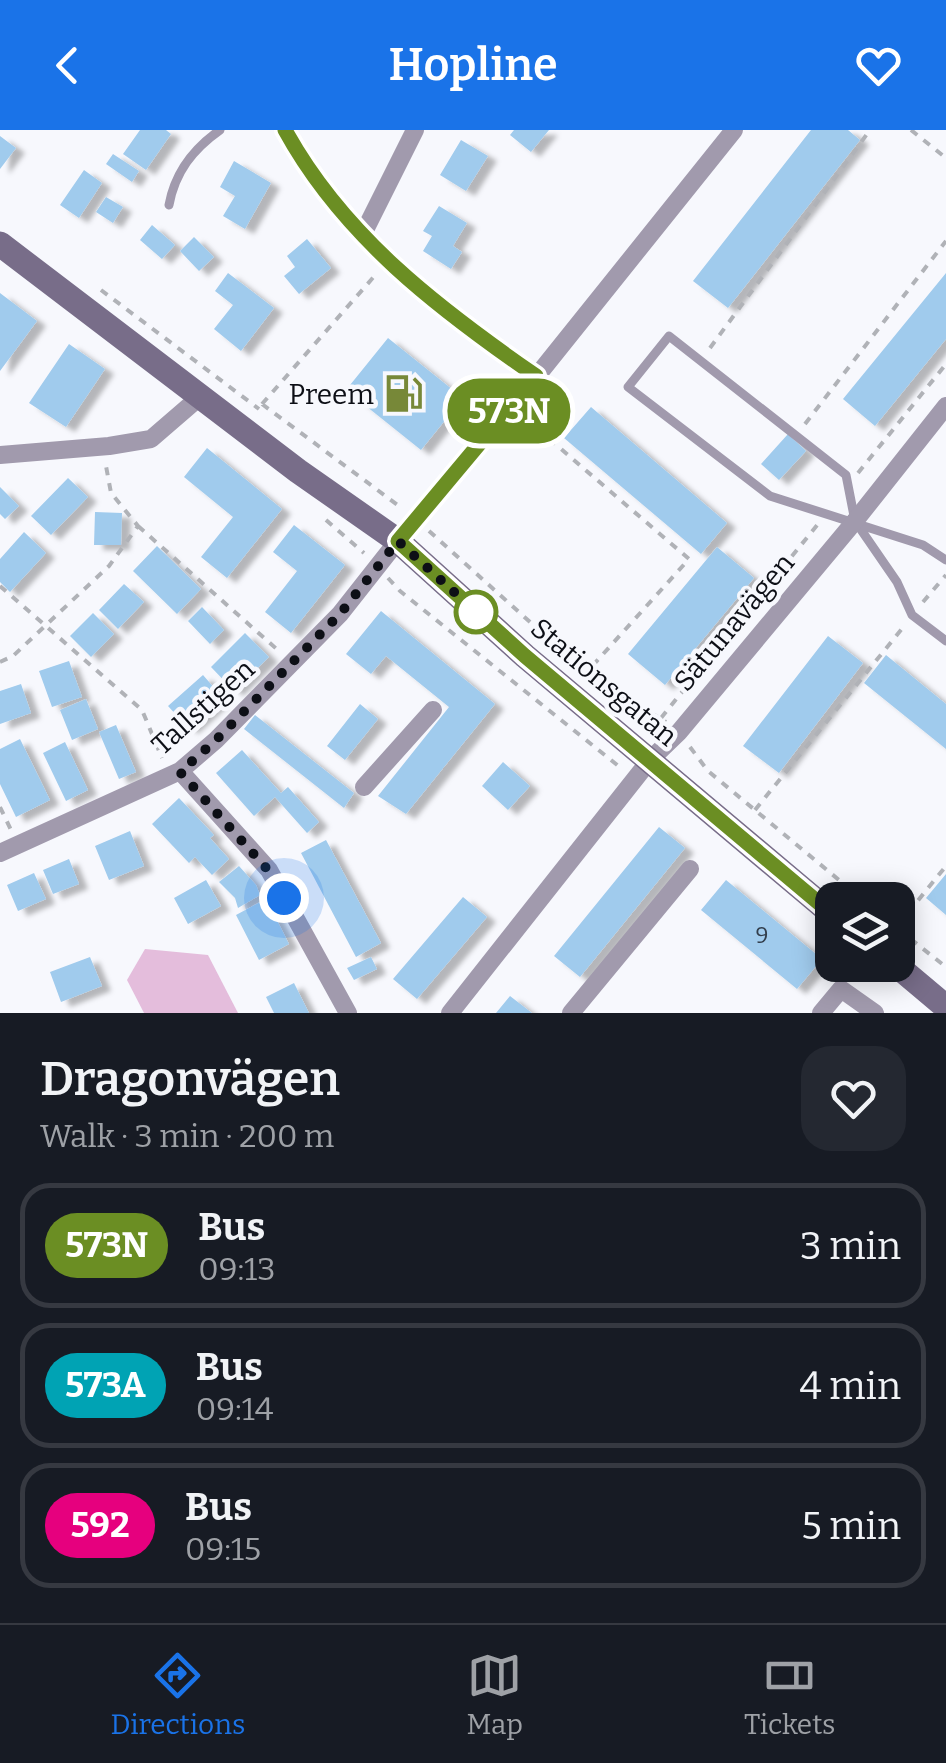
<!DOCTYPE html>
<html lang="en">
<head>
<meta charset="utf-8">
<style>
  body { margin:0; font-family:Bitter,serif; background:#242831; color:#f1f3f6; height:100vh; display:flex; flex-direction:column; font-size:38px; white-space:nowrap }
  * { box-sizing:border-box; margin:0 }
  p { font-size:32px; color:#9ea1a6 }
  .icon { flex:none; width:55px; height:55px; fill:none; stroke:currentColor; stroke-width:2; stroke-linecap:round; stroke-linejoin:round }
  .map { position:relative; height:883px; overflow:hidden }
  .details { display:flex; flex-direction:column; background:#171b24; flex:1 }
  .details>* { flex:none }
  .badge { padding:0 20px; border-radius:32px; font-size:35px; line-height:65px }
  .controls { position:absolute; left:815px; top:752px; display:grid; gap:20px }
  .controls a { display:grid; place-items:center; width:100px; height:100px; border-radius:20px; background:#171b24; box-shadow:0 5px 25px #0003; font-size:50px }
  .you { position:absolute; width:50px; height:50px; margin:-25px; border:8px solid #fff; border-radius:50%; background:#1a73e8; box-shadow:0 0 0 15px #1a73e833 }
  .map>.badge { position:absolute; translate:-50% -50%; box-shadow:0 0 0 5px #fff }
  .round { display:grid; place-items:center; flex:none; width:105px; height:105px; border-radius:30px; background:#242831 }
  .overview { display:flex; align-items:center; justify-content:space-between; height:170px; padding:0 40px }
  h1 { font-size:48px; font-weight:600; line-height:75px }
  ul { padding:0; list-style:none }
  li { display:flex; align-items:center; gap:30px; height:125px; margin:0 20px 15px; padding:0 20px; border:5px solid #363941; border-radius:30px }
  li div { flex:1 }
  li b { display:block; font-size:38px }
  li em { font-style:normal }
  li .badge { min-width:110px; font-weight:700; text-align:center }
  header { display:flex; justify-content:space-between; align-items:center; height:130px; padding:0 40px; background:#1a73e8; color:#fff; font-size:45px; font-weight:600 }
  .tabs { display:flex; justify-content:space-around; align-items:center; height:140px; border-top:2px solid #363941; background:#171b24; font-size:28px; color:#9ea1a6 }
  .tabs a { display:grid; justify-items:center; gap:5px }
  .tabs .on { color:#1a73e8 }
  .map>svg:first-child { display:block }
</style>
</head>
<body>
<header><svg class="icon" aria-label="back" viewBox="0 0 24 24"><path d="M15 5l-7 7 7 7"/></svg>Hopline<svg class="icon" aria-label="heart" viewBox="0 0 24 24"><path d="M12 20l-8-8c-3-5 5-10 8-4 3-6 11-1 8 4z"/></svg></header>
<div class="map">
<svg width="946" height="883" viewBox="0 0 946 883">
  <defs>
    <filter id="shadow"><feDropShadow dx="9" dy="5" stdDeviation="2.5" flood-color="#0004"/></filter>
  </defs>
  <rect width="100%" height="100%" fill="#f7f8fd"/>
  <path fill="#e4bddc" d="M145 819 208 825 238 883H144L127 850Z"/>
  <path fill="#a0cbed" filter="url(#shadow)" d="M140 0H166L171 4 146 40 123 24Z
    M514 0H549L531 22 510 5Z
    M811 0H848L860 10 728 178 693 151Z
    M0 6 16 18 0 39Z
    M461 10 488 26 466 61 440 45Z
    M113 24 139 41 132 52 106 34Z
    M234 31 271 53 245 99 223 86 235 66 220 57Z
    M84 40 102 53 79 88 60 75Z
    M106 67 123 77 113 93 96 82Z
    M439 76 467 93 453 116 462 122 451 139 423 121 432 106 423 101Z
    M152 95 175 115 162 129 140 110Z
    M194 107 214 127 199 141 180 121Z
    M307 109 331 138 299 164 284 146 295 137 287 126Z
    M228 143 274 178 241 221 214 199 233 175 215 161Z
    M946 143V209L875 296 843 269Z
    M0 163 37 191 0 241Z
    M388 208 463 268 421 320 346 260Z
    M69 214 105 239 66 297 29 273Z
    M591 277 727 393 701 424 564 308Z
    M788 304 806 321 779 350 761 334Z
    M207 318 282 379 227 448 201 427 233 387 184 347Z
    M68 348 88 367 51 405 31 386Z
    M0 357 19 376 5 389 0 384Z
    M95 382 122 383 121 415H94Z
    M294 395 345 435 291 503 265 482 297 441 273 422Z
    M24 402 46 423 10 462 0 452V429Z
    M157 416 201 459 177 484 133 441Z
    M717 417 754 448 665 555 628 524Z
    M124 454 144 472 118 499 99 480Z
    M202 477 224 500 210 514 188 491Z
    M381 481 495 574 406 684 378 666 449 577 386 526 371 544 346 524Z
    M93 483 114 504 91 527 70 506Z
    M245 503 269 527 234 561 211 537Z
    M828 506 863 533 779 643 743 616Z
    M886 525 946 574V619L864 553Z
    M69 531 82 567 52 577 39 541Z
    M203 545 223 568 189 599 168 576Z
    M21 554 31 583 0 594V561Z
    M86 569 98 599 72 610 60 580Z
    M360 574 378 589 345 630 327 616Z
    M255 585 354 663 344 678 244 599Z
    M116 595 136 642 119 649 99 602Z
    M20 609 50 670 16 687 0 654V619Z
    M65 612 88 660 66 671 43 623Z
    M242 620 281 663 288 657 319 692 307 703 275 667 254 686 216 643Z
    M503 632 530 656 508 680 482 656Z
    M179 668 214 705 210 708 229 729 212 745 195 727 189 733 152 694Z
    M659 697 685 718 580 847 554 826Z
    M130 701 144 736 109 750 95 716Z
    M326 710 381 813 356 827 301 723Z
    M69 729 79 754 53 764 43 740Z
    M239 736 256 755 260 765 238 778 235 768 219 752Z
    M34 743 46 769 18 781 7 755Z
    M946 744V785L926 768Z
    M206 750 221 776 188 794 174 768Z
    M726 750 822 829 797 859 701 780Z
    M463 767 487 787 417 869 393 849Z
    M266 769 289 814 259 830 236 785Z
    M90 827 102 856 61 872 50 842Z
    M371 827 377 839 354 850 347 838Z
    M294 853 309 883H274L266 867Z
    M510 866 532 883H496Z"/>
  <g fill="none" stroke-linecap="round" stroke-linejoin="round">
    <path stroke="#b0b2b7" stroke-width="4" stroke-dasharray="8 8" stroke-linecap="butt" d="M911 0 946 28
      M101 160 259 279
      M710 218 870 0
      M262 274 403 379
      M262 274 378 142
      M525 288 689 429 586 543
      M805 294 946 111
      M858 343 946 234
      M326 390 364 423
      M138 396 280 522
      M429 401 591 547 666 592
      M388 448 400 461 621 638
      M0 456 142 580 162 628
      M923 472 946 445
      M0 532 13 526 109 436 138 396 111 363 106 336
      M661 588 818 394
      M690 617 708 641 863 770
      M0 677 11 700
      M755 680 905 495
      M898 795 946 736
      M898 799 946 837"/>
    <path stroke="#a19aad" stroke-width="9" d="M169 75C175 42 193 19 220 0
      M946 430 923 415 770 366 628 257 669 206 846 345 855 391 897 452 912 485 946 511"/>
    <path stroke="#a19aad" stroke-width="18" d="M285 0C344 108 438 177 536 246
      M363 104 415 0
      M0 325 109 316 151 309 202 265
      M180 641 269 740 348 883
      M364 657 433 580
      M0 723 180 641 216 610 340 484 407 399 512 277 734 0
      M450 883 650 630 679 602 855 391 946 276
      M571 883 690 739
      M821 883 841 859 875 883"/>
    <path stroke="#786d89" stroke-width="25" d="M0 114 298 341 398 411 525 526 832 784
      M896 835 946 877"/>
  </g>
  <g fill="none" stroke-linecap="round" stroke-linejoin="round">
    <defs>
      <path id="line" d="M285 0C343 106 439 179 536 246L398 411 525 526 832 784"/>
    </defs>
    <use href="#line" stroke="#fff" stroke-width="22"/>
    <use href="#line" stroke="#6b8e23" stroke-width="15"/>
    <path stroke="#0d0f16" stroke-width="10" stroke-dasharray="0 18" d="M284 768 268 740 180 642 216 610 340 484 398 411 476 482"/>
  </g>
  <defs>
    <symbol id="fuel-bare" viewBox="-9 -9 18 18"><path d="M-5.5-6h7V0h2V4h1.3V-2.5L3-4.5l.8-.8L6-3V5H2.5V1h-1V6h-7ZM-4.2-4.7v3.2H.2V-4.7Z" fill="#778838" stroke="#f7f8fd" stroke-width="2.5" paint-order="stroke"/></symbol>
  </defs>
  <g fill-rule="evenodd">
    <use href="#fuel-bare" x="376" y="236" width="55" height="55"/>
  </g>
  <circle fill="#fff" stroke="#6b8e23" stroke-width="5" cx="476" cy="482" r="20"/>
  <g text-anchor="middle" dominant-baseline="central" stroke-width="9" stroke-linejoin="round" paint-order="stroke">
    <g font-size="22" fill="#323e4c">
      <text x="762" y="805">9</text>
    </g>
    <g font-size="28" fill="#0d0f16" stroke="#f7f8fd" text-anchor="end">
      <text x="374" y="264">Preem</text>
    </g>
    <g font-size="28" fill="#0d0f16" stroke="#f7f8fd">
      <text transform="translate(734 492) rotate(-50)">Sätunavägen</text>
      <text transform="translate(604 552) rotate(40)">Stationsgatan</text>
      <text transform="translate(203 577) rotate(-42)">Tallstigen</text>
    </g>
  </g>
</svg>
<div class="controls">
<a><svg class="icon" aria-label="layers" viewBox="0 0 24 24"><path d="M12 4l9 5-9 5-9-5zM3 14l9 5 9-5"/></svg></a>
</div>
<div class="you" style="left:284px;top:768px"></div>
<b class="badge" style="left:509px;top:281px;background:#6b8e23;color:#fff">573N</b>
</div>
<section class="details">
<div class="overview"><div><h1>Dragonvägen</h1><p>Walk · 3 min · 200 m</p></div><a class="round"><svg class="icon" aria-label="heart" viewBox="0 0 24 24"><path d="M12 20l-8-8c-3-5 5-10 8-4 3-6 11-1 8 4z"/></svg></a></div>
<ul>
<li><span class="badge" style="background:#6b8e23;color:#fff">573N</span><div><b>Bus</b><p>09:13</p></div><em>3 min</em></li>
<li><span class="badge" style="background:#00a3b4;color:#fff">573A</span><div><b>Bus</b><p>09:14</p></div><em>4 min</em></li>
<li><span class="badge" style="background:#e6007e;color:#fff">592</span><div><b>Bus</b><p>09:15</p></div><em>5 min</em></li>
</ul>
</section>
<nav class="tabs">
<a class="on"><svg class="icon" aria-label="directions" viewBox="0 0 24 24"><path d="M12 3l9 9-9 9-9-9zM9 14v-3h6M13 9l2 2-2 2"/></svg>Directions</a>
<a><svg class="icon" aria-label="map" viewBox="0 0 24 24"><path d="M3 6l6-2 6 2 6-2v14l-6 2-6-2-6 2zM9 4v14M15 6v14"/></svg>Map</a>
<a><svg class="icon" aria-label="tickets" viewBox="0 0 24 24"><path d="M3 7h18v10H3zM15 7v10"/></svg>Tickets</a>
</nav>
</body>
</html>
